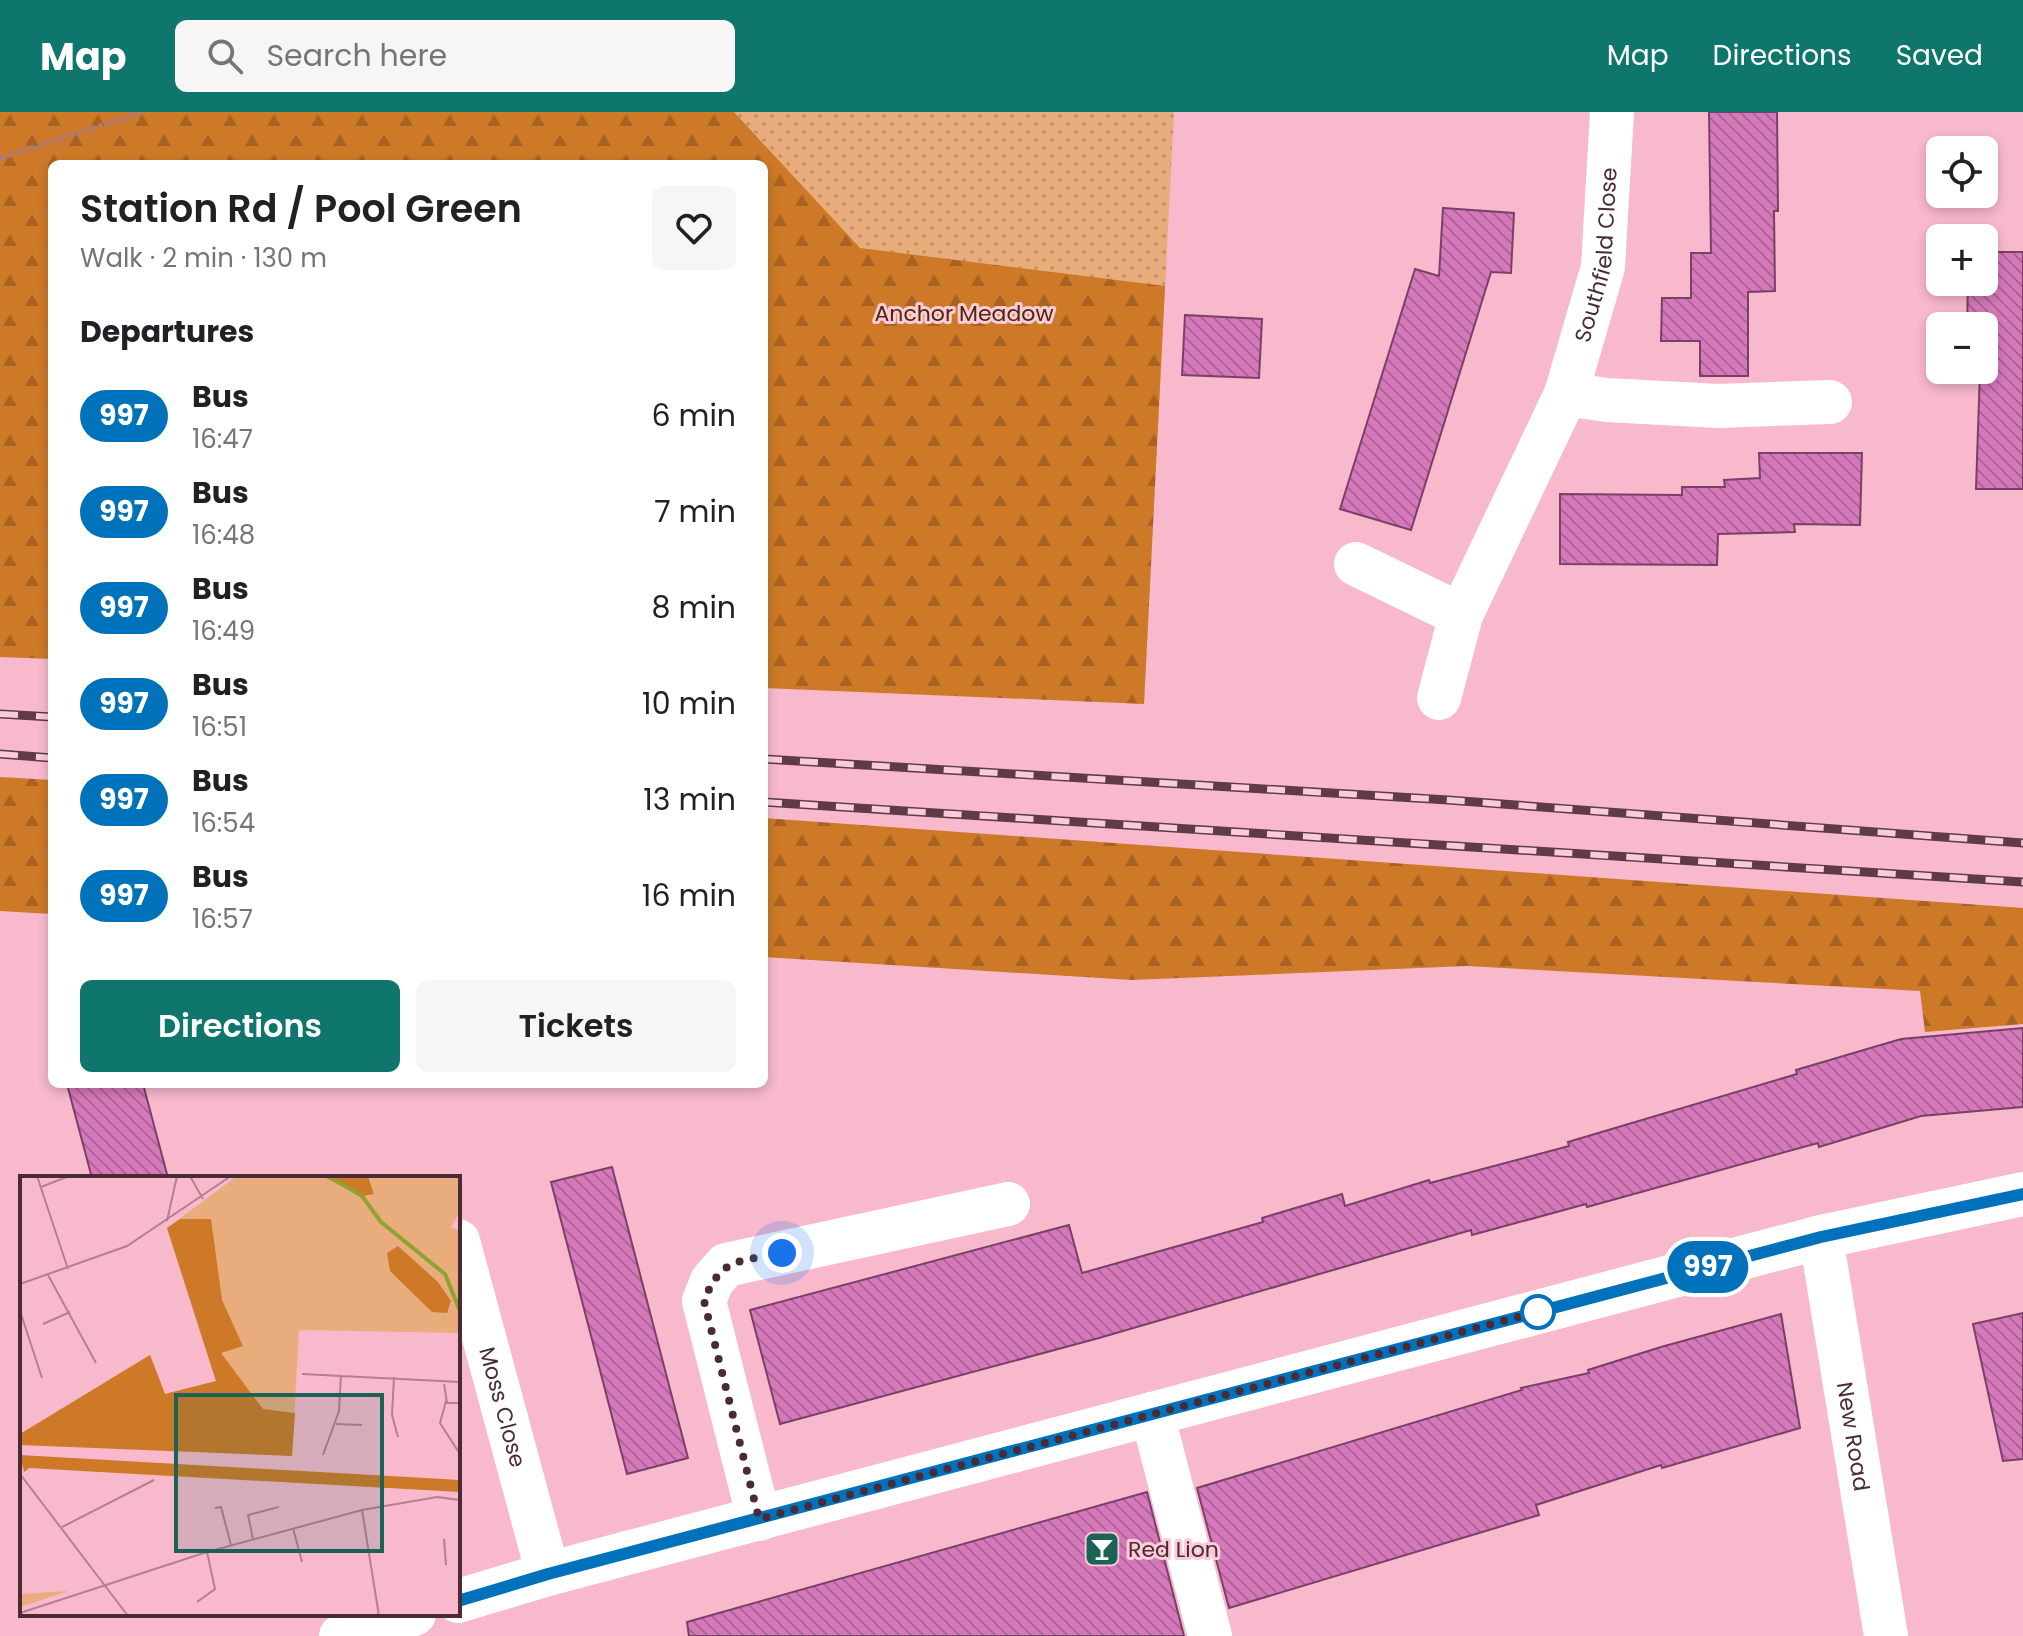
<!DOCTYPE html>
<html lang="en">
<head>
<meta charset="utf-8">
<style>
  body { margin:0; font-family:Poppins,sans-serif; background:#f6f6f6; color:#202124; height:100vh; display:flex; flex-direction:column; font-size:30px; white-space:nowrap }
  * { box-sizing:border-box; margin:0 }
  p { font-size:26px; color:#757577 }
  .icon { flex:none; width:44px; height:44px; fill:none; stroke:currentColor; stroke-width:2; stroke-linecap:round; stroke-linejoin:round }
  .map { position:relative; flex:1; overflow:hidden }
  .drawer { position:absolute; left:48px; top:48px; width:720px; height:928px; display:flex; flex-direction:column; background:#fff; border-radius:12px; box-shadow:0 4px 12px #0003 }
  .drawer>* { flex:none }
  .badge { padding:0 16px; border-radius:26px; font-size:28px; line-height:52px }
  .tools { position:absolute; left:1926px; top:24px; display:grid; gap:16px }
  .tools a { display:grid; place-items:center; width:72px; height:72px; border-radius:12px; background:#fff; box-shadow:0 4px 12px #0003; font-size:40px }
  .you { position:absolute; width:40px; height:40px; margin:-20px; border:6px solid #fff; border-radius:50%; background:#1a73e8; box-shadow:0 0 0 12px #1a73e833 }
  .map>.badge { position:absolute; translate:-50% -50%; box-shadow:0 0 0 4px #fff }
  h2 { padding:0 32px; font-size:30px; line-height:72px }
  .round { display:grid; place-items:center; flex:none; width:84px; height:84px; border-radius:12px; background:#f6f6f6 }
  .headline { display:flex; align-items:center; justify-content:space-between; height:136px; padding:0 32px }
  h1 { font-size:38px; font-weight:600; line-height:60px }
  .button { display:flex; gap:16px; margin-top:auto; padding:16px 32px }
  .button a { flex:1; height:92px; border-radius:12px; background:#0f766e; color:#fff; font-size:32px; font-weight:600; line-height:92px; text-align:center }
  .button a+a { background:#f6f6f6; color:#202124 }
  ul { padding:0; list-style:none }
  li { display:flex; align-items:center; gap:24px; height:96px; padding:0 32px }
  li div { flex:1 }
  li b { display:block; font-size:30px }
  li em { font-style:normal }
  li .badge { min-width:88px; font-weight:700; text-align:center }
  header { display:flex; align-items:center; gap:48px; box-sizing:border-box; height:112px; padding:0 40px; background:#0f766e; color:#fff }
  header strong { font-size:38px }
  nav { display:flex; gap:44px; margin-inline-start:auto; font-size:28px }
  .search { width:560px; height:72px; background:#f6f6f6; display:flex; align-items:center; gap:20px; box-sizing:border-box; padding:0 28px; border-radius:12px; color:#757577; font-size:30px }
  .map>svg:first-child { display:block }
</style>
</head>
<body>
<header>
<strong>Map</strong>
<div class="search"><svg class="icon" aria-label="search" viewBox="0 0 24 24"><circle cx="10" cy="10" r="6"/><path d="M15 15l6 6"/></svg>Search here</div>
<nav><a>Map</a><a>Directions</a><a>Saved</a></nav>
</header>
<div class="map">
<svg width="2023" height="1524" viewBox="0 0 2023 1524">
  <defs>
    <pattern id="grass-dots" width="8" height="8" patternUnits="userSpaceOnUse" patternTransform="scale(2)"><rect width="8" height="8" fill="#e9ad7d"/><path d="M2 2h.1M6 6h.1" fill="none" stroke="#bf8d67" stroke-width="1.8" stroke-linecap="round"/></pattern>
    <pattern id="forest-firs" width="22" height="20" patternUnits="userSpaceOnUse" patternTransform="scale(2)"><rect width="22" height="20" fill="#cd7927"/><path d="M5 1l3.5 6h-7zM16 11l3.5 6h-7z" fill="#a86322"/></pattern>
    <pattern id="building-back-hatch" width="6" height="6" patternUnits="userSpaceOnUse" patternTransform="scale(2)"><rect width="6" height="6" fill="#d679ba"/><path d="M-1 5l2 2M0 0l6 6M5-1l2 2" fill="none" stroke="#b06398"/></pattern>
  </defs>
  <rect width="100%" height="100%" fill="#f8b9cc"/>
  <path fill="url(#grass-dots)" d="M0 0H1174L1144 592 764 52H52Z"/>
  <path fill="url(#forest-firs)" d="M0 0H734L860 136 1165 174 1144 592 764 576V52H52V547L0 545Z
    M0 665 52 668V802L0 799Z
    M764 706 2023 796V912L1925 920 1920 879 1467 854 1132 868 764 845Z"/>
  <path fill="url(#building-back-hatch)" stroke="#794068" stroke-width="2" d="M1709 0H1777L1778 99H1774L1775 179 1748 180V264H1700V229H1661L1662 186H1691V141H1711Z
    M1443 96 1514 101 1511 161 1491 160 1411 418 1340 397 1415 157 1439 164Z
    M1984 140H2023V377H1976L1980 258H1984V214H1967L1968 170H1984Z
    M1185 203 1262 207 1259 266 1182 263Z
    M1759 341H1862L1860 413 1794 412 1795 420 1718 422 1717 453 1560 452V382L1682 383V375H1725L1724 368 1760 366Z
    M2023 916V995L1921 1004 1819 1035 1818 1031 1587 1095 1586 1092 1472 1123 1471 1118 1099 1226 780 1312 750 1198 1069 1113 1082 1161 1263 1110 1262 1106 1342 1082 1345 1094 1429 1068 1430 1071 1569 1034 1568 1030 1797 962 1796 958 1901 927Z
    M67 972H143L168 1066H92Z
    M612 1055 688 1346 627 1362 551 1070Z
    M2023 1201V1347L2003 1349 1973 1212Z
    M1781 1202 1800 1316 1662 1356 1661 1353 1536 1393 1539 1403 1229 1496 1197 1376 1522 1278 1521 1276 1589 1261 1588 1258 1661 1235Z
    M1147 1380 1184 1524H689L687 1510Z"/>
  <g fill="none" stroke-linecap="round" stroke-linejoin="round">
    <path stroke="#a97988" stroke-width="5" stroke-dasharray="4 4" stroke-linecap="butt" d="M0 46 143 0"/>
    <g stroke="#fff" stroke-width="44">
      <path d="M1566 282 1607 288 1718 294 1830 290"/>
      <path d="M1356 452 1461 503"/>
      <path id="s1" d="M1439 586 1461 503 1566 282 1603 155 1612 0"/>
      <path id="s2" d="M1821 1125 1886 1524"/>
      <path id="s3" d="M458 1129 548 1462"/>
      <path d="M1152 1302 1210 1524"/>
      <path d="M759 1407 704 1189 712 1169 726 1153 1008 1092"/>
      <path d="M458 1489 548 1462 1821 1125 2023 1082"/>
      <path d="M341 1524 414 1502"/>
    </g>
    <defs>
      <path id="rail" d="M0 602 52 605
        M0 642 52 646
        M764 647 1448 688 2023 731
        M764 690 2023 770"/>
    </defs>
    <use href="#rail" stroke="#5e3b46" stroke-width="9"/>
    <use href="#rail" stroke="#fccbd9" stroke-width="6" stroke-dasharray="18" stroke-linecap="butt"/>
  </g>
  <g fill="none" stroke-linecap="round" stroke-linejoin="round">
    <defs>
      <path id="line" d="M458 1489 548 1462 1821 1125 2023 1082"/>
    </defs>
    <use href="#line" stroke="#fff" stroke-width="18"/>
    <use href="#line" stroke="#0072bc" stroke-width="12"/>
    <path stroke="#4a2b35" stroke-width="8" stroke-dasharray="0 14.4" d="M782 1141C741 1150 721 1144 704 1189L759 1407 1548 1197 1538 1200"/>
  </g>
  <defs>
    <symbol id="bar-square" viewBox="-11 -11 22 22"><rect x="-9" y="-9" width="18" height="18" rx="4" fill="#1b6357" stroke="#fccbd9"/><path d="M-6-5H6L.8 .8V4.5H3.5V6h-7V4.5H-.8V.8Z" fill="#fff"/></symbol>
  </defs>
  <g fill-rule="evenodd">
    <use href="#bar-square" x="1082" y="1417" width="40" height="40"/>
  </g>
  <circle fill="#fff" stroke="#0072bc" stroke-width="4" cx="1538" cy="1200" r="16"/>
  <g text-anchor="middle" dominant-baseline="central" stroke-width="6" stroke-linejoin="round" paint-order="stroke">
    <g font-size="22" fill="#4a2b35" stroke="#fccbd9">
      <text stroke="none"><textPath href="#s1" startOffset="474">Southfield Close</textPath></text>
      <text stroke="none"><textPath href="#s3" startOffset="172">Moss Close</textPath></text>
      <text stroke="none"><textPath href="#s2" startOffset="202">New Road</textPath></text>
    </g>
    <g font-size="22" fill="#4b2908" stroke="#fccbd9">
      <text x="964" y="201">Anchor Meadow</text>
    </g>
    <g font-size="22" fill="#4a2b35" stroke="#fccbd9" text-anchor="start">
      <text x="1128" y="1437">Red Lion</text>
    </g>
  </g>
  <g transform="translate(20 1064)">
    <rect width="440" height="440" fill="#f8b9cc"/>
    <path d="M217 0H440V36L431 51 440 55V157L279 154 272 280 0 258 130 179 145 218 196 205 147 52ZM49 415 0 431V418Z" fill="#e9ad7d"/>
    <path d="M302 0H348L354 18 342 20ZM160 43H191L202 124 223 170 201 177 243 233 275 237 272 280 0 269V258L130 179 145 218 196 205 147 52ZM378 70 418 106 431 125 427 137 412 136 370 95 367 77ZM0 279 440 304V316L9 292 4 296Z" fill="#cd7927"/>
    <path d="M261 0 301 40 242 92 204 50ZM348 0H388L390 5 354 18ZM304 44 342 87 282 139 245 96Z" fill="#e9ad7d"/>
    <path fill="none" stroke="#8ea331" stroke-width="4" d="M308 0 342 20 361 46 425 98 440 135"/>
    <path fill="none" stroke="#b28090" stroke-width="2" d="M17 0 48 93M170 0 183 23M21 11 49 0M147 45 157 0M28 99 76 187M0 108 107 70 211 0M0 135 22 202M23 148 50 136M282 198 440 206M374 201 372 239 378 261M424 208 427 227H440M426 225 420 247 440 278M316 248 342 249M303 279 319 235 321 199M0 298 108 440M195 332 201 331 211 369M342 334 359 440M42 351 134 304M273 352 282 386M233 363 228 339 259 331M424 363 426 389M177 426 195 413 187 376M0 437 187 376 342 334 417 321 440 324"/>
    <path fill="#1b6357" fill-opacity="0.15" stroke="#1b6357" stroke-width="4" d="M156 219H362V375H156Z"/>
    <rect width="440" height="440" fill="none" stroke="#4a2b35" stroke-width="4"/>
  </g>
</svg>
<div class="tools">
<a><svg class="icon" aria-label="locate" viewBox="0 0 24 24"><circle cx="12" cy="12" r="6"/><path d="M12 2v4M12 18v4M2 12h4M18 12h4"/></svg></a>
<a>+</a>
<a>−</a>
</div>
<div class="you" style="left:782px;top:1141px"></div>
<b class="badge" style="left:1708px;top:1155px;background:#0072bc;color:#fff">997</b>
<section class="drawer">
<div class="headline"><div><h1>Station Rd / Pool Green</h1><p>Walk · 2 min · 130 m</p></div><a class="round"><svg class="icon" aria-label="heart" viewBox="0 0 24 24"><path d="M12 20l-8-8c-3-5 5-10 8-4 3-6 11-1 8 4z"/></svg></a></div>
<h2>Departures</h2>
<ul>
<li><span class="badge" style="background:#0072bc;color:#fff">997</span><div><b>Bus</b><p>16:47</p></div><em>6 min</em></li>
<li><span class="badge" style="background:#0072bc;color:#fff">997</span><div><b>Bus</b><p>16:48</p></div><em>7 min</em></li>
<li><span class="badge" style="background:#0072bc;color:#fff">997</span><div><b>Bus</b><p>16:49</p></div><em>8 min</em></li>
<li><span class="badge" style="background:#0072bc;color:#fff">997</span><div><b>Bus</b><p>16:51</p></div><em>10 min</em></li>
<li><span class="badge" style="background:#0072bc;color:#fff">997</span><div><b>Bus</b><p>16:54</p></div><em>13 min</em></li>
<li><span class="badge" style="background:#0072bc;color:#fff">997</span><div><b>Bus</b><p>16:57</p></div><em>16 min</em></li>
</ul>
<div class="button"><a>Directions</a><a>Tickets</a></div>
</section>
</div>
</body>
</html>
